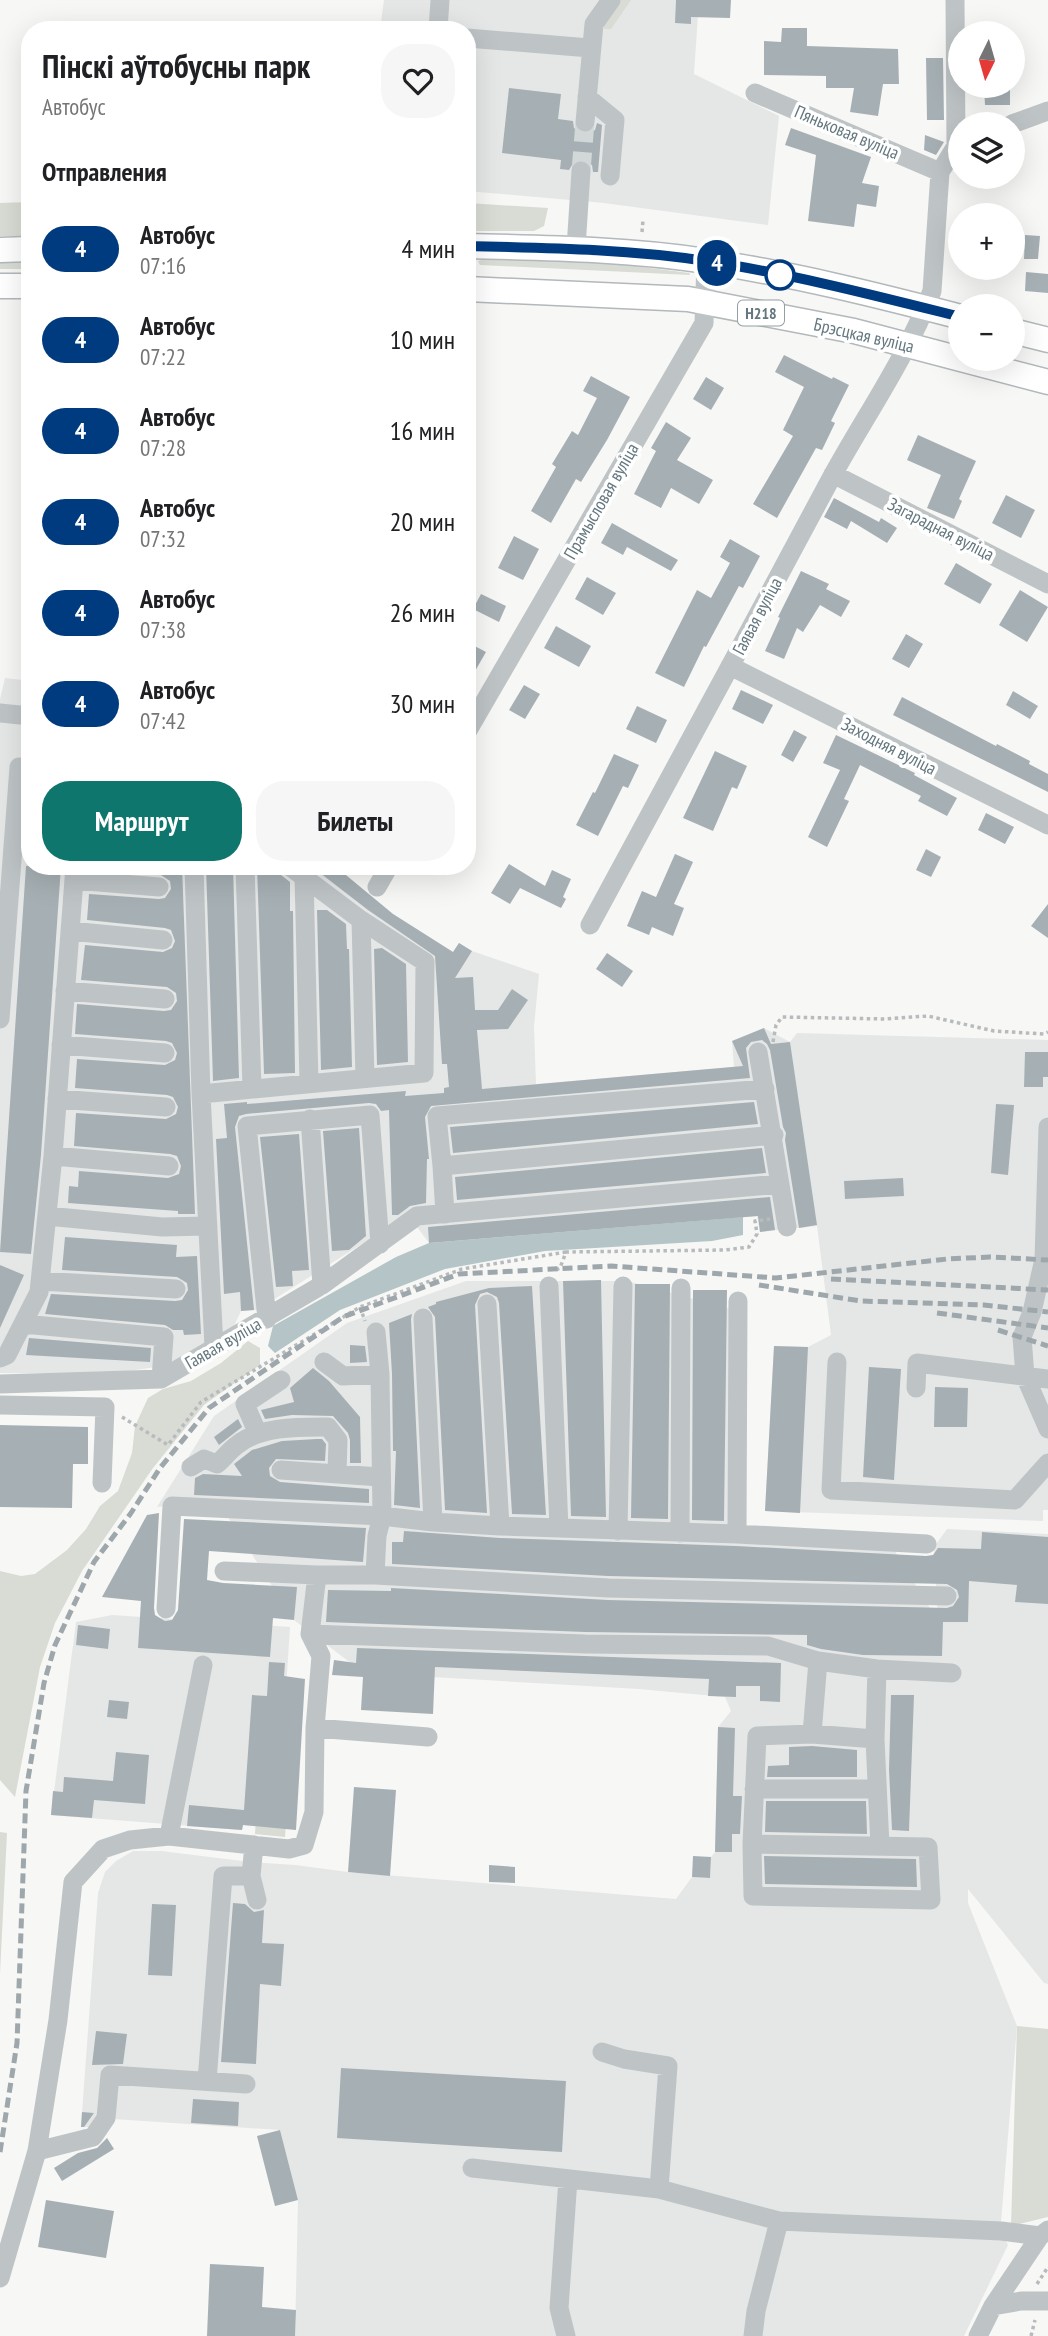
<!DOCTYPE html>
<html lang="ru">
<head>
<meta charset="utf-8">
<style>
  body { margin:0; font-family:"PT Sans Narrow",sans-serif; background:#f6f6f6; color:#202124; height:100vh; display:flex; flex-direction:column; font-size:26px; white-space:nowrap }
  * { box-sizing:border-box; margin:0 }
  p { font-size:23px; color:#757577 }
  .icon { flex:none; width:38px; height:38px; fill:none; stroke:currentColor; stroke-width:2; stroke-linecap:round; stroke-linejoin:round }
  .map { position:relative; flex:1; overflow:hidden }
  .sheet { position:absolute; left:21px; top:21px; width:455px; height:854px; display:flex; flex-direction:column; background:#fff; border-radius:28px; box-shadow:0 7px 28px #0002 }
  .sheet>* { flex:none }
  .badge { padding:0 14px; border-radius:23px; font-size:24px; line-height:46px }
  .needle { width:46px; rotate:185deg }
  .buttons { position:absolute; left:948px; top:21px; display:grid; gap:14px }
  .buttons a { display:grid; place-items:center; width:77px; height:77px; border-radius:50%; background:#fff; box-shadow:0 7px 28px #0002; font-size:35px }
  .map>.badge { position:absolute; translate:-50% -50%; box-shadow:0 0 0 4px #fff }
  h2 { padding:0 21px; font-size:26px; line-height:63px }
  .round { display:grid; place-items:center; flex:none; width:74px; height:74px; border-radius:28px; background:#f6f6f6 }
  .summary { display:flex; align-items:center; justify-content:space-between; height:119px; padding:0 21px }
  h1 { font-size:33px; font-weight:700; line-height:52px }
  .button { display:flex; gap:14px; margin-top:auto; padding:14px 21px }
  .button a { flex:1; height:80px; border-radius:28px; background:#0f766e; color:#fff; font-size:28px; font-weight:700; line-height:80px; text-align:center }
  .button a+a { background:#f6f6f6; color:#202124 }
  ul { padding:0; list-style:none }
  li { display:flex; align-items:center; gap:21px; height:91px; padding:0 21px }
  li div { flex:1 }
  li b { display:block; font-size:26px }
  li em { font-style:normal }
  li .badge { min-width:77px; font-weight:700; text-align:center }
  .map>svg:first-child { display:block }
</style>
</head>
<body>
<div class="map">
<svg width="1048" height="2336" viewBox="0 0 1048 2336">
  <rect width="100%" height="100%" fill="#f7f7f5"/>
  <path fill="#e5e7e6" d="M384 0H699L694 74 779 116 768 225 604 203 467 191V30H380Z
    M5 678 30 681V866H335L393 914 453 952 459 943 472 951 539 974 534 1027 536 1084 734 1067 732 1041 764 1028 790 1042 797 1033 1048 1040V1510H1043V1521L765 1511 774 1346 808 1347 831 1335 817 1226 760 1232 757 1216 429 1243 408 1215 257 1310 241 1311 219 1358 107 1374 0 1373V699Z
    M466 1281H627L738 1311 728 1541 888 1540 938 1621 934 1547 947 1529 1048 1534V1984L1044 1983 968 1889V1903L1017 2026 1001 2222V2231L1008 2245 964 2336H295L298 2200 280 2130 98 2118 97 2127H81L98 1893 105 1872 116 1861 133 1851H161L251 1862 295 1865 348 1872 676 1899 692 1877 710 1878 711 1857 715 1852 718 1727 731 1711 725 1697 639 1689 364 1673 294 1620 217 1500 157 1507 214 1416 347 1323Z
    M112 1615 290 1627 277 1828 243 1825 242 1830 51 1815 76 1622Z"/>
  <path fill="#d8dcd4" d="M620 0H631L611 29H604V23Z
    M30 202V236H0V203Z
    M467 203 548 208 544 226 534 231H467Z
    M484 259 611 263 689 273 690 275 480 265 478 261Z
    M0 261H30V269H0Z
    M248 1341 260 1348V1365L204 1405 153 1468 82 1571 55 1623 40 1667 15 1797 0 1780V1571L21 1576 35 1574 67 1550 86 1529 100 1506 118 1491 132 1453 135 1426 148 1398 163 1389 191 1381 221 1363Z
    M258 1788 289 1790 285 1837 255 1834Z
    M0 1832 7 1833 0 1973Z
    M1017 2026 1048 2029V2217L1011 2226Z"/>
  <path fill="#b5c4c6" d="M743 1217V1235L712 1241 545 1251 445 1269 340 1310 275 1353 268 1346 273 1326 396 1257 429 1243Z"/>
  <path fill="#a6b0b4" d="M676 0H731L730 18 691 17V24L675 23Z
    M782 28H807V46L898 49 899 84H883L878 116 850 112 854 88H826V76L764 75V41L781 42Z
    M926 58H943L944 120H927Z
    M984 86H1010V105H985Z
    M509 88 561 94 558 119 573 121 574 128 579 132 589 133 595 130 597 123 602 125 598 172H593L592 165 582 159 575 160 569 170 560 169 561 160 502 153Z
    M791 128 871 157 862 183 879 186 876 207 857 204 854 227 808 221 816 155 785 145Z
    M925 135 944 142 936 155 924 150Z
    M1025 235 1040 236 1038 259H1024Z
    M1026 272 1048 274V293L1025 291Z
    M784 355 832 379 833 377 849 385 831 421 835 423 822 450 816 448 777 518 753 504 793 436 783 430 804 387 775 372Z
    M591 376 630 397 607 440 581 482 576 479 551 523 531 511 556 467 552 464 572 431 578 435 597 398 583 391Z
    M706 377 724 388 711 410 693 399Z
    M666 422 691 438 677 460 713 480 699 504 671 488 661 508 634 494 656 451 651 448Z
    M918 435 976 461 959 499 962 501 954 519 927 508 941 475 907 460Z
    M1006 495 1035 510 1021 538 992 523Z
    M834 498 879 522 881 518 897 528 887 543 851 521 847 529 824 517Z
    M612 523 678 560 671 571 627 547 623 555 601 543Z
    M514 536 539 549 523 580 498 568Z
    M730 539 760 556 743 588 739 586 706 647 704 646 684 687 655 673 697 590 711 598 730 563 720 557Z
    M956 563 992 584 980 604 944 584Z
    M801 571 829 584 826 589 850 601 841 617 820 605 803 632 797 628 784 659 765 651 780 618 778 617Z
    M587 577 616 593 603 615 575 599Z
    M1020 590 1048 607 1027 642 999 625Z
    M481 594 506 606 499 622 473 609Z
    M556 626 591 646 579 667 544 648Z
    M906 634 923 644 909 668 892 659Z
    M467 642 486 652 467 685Z
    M524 685 540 694 525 719 509 710Z
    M741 690 773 705 763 724 732 709Z
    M1013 691 1038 706 1030 719 1006 705Z
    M902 697 996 746 997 744 1030 761 1029 764 1048 774V792L893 715Z
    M637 706 667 720 656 743 626 729Z
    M794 730 807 737 793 762 781 755Z
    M836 735 915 773 914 775 957 798 947 816 918 801 921 796 860 765 844 799 849 801 827 847 808 837 840 770 823 763Z
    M715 751 747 766 737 789 732 787 713 831 683 818Z
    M614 754 639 765 628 788 623 786 598 836 576 825 593 792 595 793Z
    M986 813 1014 827 1005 844 978 830Z
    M926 849 941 857 931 877 916 870Z
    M675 854 693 862 674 904 684 908 673 936 652 927 649 935 627 926 642 891 656 897Z
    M509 864 545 886 552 870 571 879 563 897 566 899 561 908 520 888 510 904 491 893Z
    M26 866H61L41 1155 31 1254 0 1252Z
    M92 866H182L195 1214H178V1211L68 1203 69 1186 78 1187 79 1171 168 1178 179 1174 181 1166 177 1156 170 1154 74 1146 76 1113 166 1119 176 1114 178 1107 173 1097 167 1095 75 1088 77 1059 165 1065 175 1060 177 1053 172 1043 166 1041 75 1034 77 1004 164 1011 171 1010 177 1001 176 993 167 987 81 980 85 945 163 952 172 948 175 941 171 930 165 928 87 920 89 894 159 899 165 898 171 889 170 881 161 875 91 869Z
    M206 866H233L239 1078 213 1081Z
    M257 866H277L281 875 290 882V911H293L295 1073 264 1074Z
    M311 866H335L393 914 453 952 459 943 472 951 455 978 473 977 475 1010H498L512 989 528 1000 508 1029 477 1030 482 1089 743 1066 732 1041 764 1028 771 1044 790 1042 817 1225 799 1228 785 1140 786 1133 783 1127 770 1050 767 1044 762 1040 751 1042 746 1048 750 1078 431 1106 425 1117 429 1159H427L426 1203 410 1206 398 1215H392L389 1110 381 1111 376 1104 369 1103 246 1114 239 1116 235 1127 254 1310 241 1311 240 1292 224 1294 216 1139 227 1138 224 1104 247 1102V1104L406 1091 405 1096 444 1093V1088L449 1087 447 1064H442L435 956 368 910Z
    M1048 904V938L1031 926Z
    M317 910H327L346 924 347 949H349L352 1067 321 1070Z
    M382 948 406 964 408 1062 377 1065 374 949Z
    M607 953 633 971 622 987 596 969Z
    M1025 1052H1048V1077H1043V1087H1024Z
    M754 1102 758 1124 453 1153 450 1127Z
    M996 1104 1014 1105 1008 1175 991 1173Z
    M359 1128 366 1236 349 1250 332 1251 323 1131Z
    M299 1134 309 1270 292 1271 293 1286 276 1287 260 1137Z
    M762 1148 766 1173 457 1200 455 1177Z
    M903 1178 904 1196 845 1199 844 1181Z
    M770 1197 775 1230 760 1232 758 1216 429 1243 428 1227Z
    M65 1237 177 1245 176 1257 197 1256 201 1334 184 1335 183 1330H173L165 1325 45 1314 51 1294 175 1301 182 1300 188 1290 187 1283 177 1277 62 1270Z
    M0 1265 24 1275 0 1328Z
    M601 1280 606 1517 571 1516 563 1281Z
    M635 1284H670L668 1519 631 1518Z
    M532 1286 546 1515 512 1514 499 1303 497 1297 487 1292 480 1294 475 1305 487 1513 445 1510 435 1317 428 1307 436 1304V1302L489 1288Z
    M693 1290H727L724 1521 692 1520Z
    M412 1314 411 1319 420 1508 394 1505 396 1451H393L392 1374 389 1323Z
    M29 1338 151 1348 150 1362 26 1355Z
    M350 1345 365 1346 367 1362 350 1363Z
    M774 1346 808 1347 800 1513 765 1511Z
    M869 1367 901 1369 894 1480 863 1477Z
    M313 1368 329 1381 360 1417 361 1463H350V1440L348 1433 333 1416 292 1415 265 1419 261 1410 294 1402 290 1388Z
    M935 1387 968 1388 967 1427H934Z
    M238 1419 242 1427 219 1445 214 1437Z
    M0 1425 88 1427V1464H73L72 1508 0 1507Z
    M317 1439H322L326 1444 325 1461 276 1459 269 1468 270 1476 280 1482 369 1489V1503L194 1495 195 1478 203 1474 242 1476 234 1464 252 1450 282 1441Z
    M159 1513 154 1608 155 1615 165 1621 172 1620 178 1610 184 1519 366 1528 363 1562 209 1551 207 1580 223 1583 297 1587 294 1620 273 1618 270 1657 138 1648 141 1601 102 1597 147 1515Z
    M404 1531 500 1538 736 1546 926 1556 933 1555 938 1548 981 1549 982 1532 1048 1537V1604L1015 1602 1017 1585 969 1581 968 1622H943L942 1656 863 1655 821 1649 807 1645V1635L585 1632 326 1622 328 1590 391 1591V1588L608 1600 947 1608 953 1606 959 1597 957 1590 947 1584 608 1576 392 1564V1542H403Z
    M78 1625 110 1629 108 1649 76 1645Z
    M357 1648 781 1663 780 1702 760 1701V1686H736V1697L708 1696 709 1679 435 1667 433 1714 361 1710 363 1677 332 1675 334 1660 356 1663Z
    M269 1662 285 1663 284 1676 305 1679 296 1830 243 1825 242 1830 187 1826 189 1805 244 1810 252 1695 267 1696Z
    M891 1695H914L909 1831 892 1830 889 1770Z
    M109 1700 129 1702 127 1719 107 1717Z
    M718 1727 735 1728 733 1796H742L740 1834H732V1852H715Z
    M812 1746 857 1750V1777H767L768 1766 789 1765V1747Z
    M116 1752 149 1755 145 1804 94 1800 92 1818 51 1815 53 1791 63 1792 64 1777 113 1781Z
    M354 1787 396 1790 390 1876 348 1872Z
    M766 1801H866L867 1834 765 1832Z
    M693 1856 711 1857 710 1878 692 1877Z
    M764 1856 916 1859 917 1887 765 1884Z
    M489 1865 515 1867V1883L489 1882Z
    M233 1903 245 1904 254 1912 264 1910 262 1943 284 1944 281 1986 260 1984 256 2064 221 2062Z
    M152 1904 176 1905 172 1976 148 1975Z
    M96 2031 127 2034 123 2064 92 2065Z
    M341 2068 566 2081 562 2152 337 2138Z
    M193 2099 239 2102 238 2126 191 2123Z
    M82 2112 94 2113 84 2127H81Z
    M280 2130 298 2200 275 2206 257 2136Z
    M107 2138 114 2149 62 2181 54 2168 78 2153 97 2148Z
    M46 2200 114 2211 106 2258 38 2247Z
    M210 2264 264 2267 262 2307 296 2310 295 2336H207Z"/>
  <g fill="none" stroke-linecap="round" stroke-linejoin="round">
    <path stroke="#d2d7d7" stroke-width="19" stroke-dasharray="19 10" stroke-linecap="butt" d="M581 171 585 122"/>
    <defs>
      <path id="major" d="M467 246C547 248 627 249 706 261 792 274 877 295 961 317
        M0 250 30 249
        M0 286H30
        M467 289 688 299 854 331 1048 382
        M1013 331 1048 340"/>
    </defs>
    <use href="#major" stroke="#b2b8bb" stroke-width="27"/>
    <path stroke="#b7bbbd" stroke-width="3.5" stroke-dasharray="3.5 3.5" stroke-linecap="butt" d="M642 232 643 220
      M773 1042 776 1025 782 1017 885 1019 928 1016 994 1031 1044 1034 1048 1032
      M556 1270 560 1268 566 1252 725 1250 749 1247 757 1234 755 1221 770 1219
      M360 1307 365 1321
      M122 1417 168 1445 201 1402 360 1307 462 1269 566 1252
      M1037 2284 1048 2267
      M1031 2336 1035 2320"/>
    <path stroke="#bec4c6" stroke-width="19" d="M955 0 956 146
      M438 30 440 0
      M467 38 590 48
      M755 93 940 172
      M587 97 615 120 610 176
      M585 122 594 24 611 0
      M1012 124 1048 111
      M576 248 581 171
      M833 474 1048 584
      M730 666 1048 825
      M0 713 30 716
      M467 732 704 323 706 261
      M194 866 201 1094 214 1347
      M245 866 252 1088
      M304 876 309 1083
      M74 880 159 887
      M377 887 389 866
      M361 920 365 1078
      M590 925C670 778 750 630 829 482 863 419 906 359 932 291L940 172 956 146 961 144
      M70 931 163 940
      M65 991 165 999
      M0 1019 19 767
      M61 1045 165 1053
      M758 1052 787 1227
      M201 1094 424 1073 425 962 361 920 289 866
      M57 1099 166 1107
      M310 1119 322 1285
      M1048 1127 1044 1259 1032 1312 1022 1337 1025 1376 1048 1429
      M53 1156 169 1166
      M442 1166 437 1116 765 1089
      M445 1214 442 1166 774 1135
      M47 1216 162 1227 208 1226
      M40 1281 176 1289
      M549 1286 559 1528
      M487 1304 500 1526
      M423 1318 433 1522
      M267 1319 247 1126 370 1115 380 1244
      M23 1324 164 1337 161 1379
      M0 1358 7 1355 39 1292 53 1156 75 866
      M324 1362 343 1376 380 1374
      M837 1362 831 1490 1015 1500 1048 1463
      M0 1384 161 1379 322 1285 417 1216 780 1184
      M916 1388 917 1363 1048 1379
      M0 1405 105 1407 102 1483
      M258 1434 245 1404 281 1380
      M191 1467 204 1459 217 1464C224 1458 230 1450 237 1445 261 1426 299 1427 328 1427L338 1440 337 1474
      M281 1470 380 1477
      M618 1531 623 1286
      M680 1533 681 1288
      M737 1534 738 1301
      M224 1571 317 1575
      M375 1575 377 1536 382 1516 380 1374 376 1332
      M166 1609 172 1506 382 1516 433 1522 500 1526 737 1534 927 1544
      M310 1634 317 1575H375L608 1588 947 1596
      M877 1669 875 1739 880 1846
      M315 1728 428 1737
      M812 1734 875 1739
      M754 1789H877
      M169 1836 203 1665
      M752 1844 753 1896 931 1900 928 1847 752 1844 757 1736 812 1734 818 1661
      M254 1845 251 1876 257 1900
      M602 2052 624 2059 668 2066 659 2189
      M207 2081 223 1876H251
      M37 2151 93 2137 106 2118 110 2075 246 2084
      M472 2168 659 2189 779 2221 1001 2231 1040 2236
      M0 2278 37 2151 58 2020 73 1882 103 1849 130 1840 169 1836 289 1849 304 1845 314 1812 315 1728 321 1656 310 1634 585 1644 768 1646 818 1661 877 1669 952 1673
      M993 2306 1021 2301H1048
      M566 2336 559 2308 568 2179
      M753 2336 756 2311 779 2221
      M978 2336 993 2306 1040 2236 1048 2230"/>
    <use href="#major" stroke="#fff" stroke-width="24"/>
    <path stroke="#9ea7ab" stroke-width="5" stroke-dasharray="10 5" stroke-linecap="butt" d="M831 1279 1048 1290
      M759 1285 861 1301 984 1305 1048 1312
      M937 1313 1048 1328
      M998 1330 1048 1346
      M0 2152 17 2043 26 1791 44 1683 55 1645 94 1562 131 1513 160 1468 209 1408 343 1317 459 1274 611 1266 776 1278 947 1259 990 1257 1048 1260"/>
  </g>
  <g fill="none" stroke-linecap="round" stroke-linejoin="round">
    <defs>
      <path id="line" d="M467 246C547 248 627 249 706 261 792 274 877 296 961 317"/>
    </defs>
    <use href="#line" stroke="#fff" stroke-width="16"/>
    <use href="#line" stroke="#003b80" stroke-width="10"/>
  </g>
  <circle fill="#fff" stroke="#003b80" stroke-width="3.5" cx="780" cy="275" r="14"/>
  <g text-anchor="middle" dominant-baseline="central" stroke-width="7" stroke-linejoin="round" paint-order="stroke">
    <rect fill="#fff" stroke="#92a0a5" stroke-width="2" x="738" y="300.5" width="46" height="25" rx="5"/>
    <g font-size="16" font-weight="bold" fill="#64777e">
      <text x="761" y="313">Н218</text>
    </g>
    <g font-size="18" fill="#64777e" stroke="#fff">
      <text transform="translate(847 132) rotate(23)">Пяньковая вуліца</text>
      <text transform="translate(864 335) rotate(13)">Брэсцкая вуліца</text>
      <text transform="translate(601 501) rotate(-60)">Прамысловая вуліца</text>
      <text transform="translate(941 529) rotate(27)">Загарадная вуліца</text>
      <text transform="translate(757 616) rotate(-62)">Гаявая вуліца</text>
      <text transform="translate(889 746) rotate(27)">Заходняя вуліца</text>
      <text transform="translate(223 1343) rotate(-30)">Гаявая вуліца</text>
    </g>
  </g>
</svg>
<div class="buttons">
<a><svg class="needle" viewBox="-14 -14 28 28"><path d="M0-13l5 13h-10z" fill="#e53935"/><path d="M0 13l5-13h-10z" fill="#757577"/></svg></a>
<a><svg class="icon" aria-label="layers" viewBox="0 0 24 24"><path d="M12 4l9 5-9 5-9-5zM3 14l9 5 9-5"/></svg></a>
<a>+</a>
<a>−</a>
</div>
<b class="badge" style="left:717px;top:263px;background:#003b80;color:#fff">4</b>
<section class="sheet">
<div class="summary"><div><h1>Пінскі аўтобусны парк</h1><p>Автобус</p></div><a class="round"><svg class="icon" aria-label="heart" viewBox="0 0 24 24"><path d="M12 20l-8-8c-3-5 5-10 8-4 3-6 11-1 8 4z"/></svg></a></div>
<h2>Отправления</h2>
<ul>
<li><span class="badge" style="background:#003b80;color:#fff">4</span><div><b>Автобус</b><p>07:16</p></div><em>4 мин</em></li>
<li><span class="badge" style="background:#003b80;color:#fff">4</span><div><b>Автобус</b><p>07:22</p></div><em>10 мин</em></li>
<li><span class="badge" style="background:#003b80;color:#fff">4</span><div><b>Автобус</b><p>07:28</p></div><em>16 мин</em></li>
<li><span class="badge" style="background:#003b80;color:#fff">4</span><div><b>Автобус</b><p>07:32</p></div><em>20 мин</em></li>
<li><span class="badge" style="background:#003b80;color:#fff">4</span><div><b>Автобус</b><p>07:38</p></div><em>26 мин</em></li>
<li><span class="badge" style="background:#003b80;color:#fff">4</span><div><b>Автобус</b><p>07:42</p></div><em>30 мин</em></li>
</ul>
<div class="button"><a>Маршрут</a><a>Билеты</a></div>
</section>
</div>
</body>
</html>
